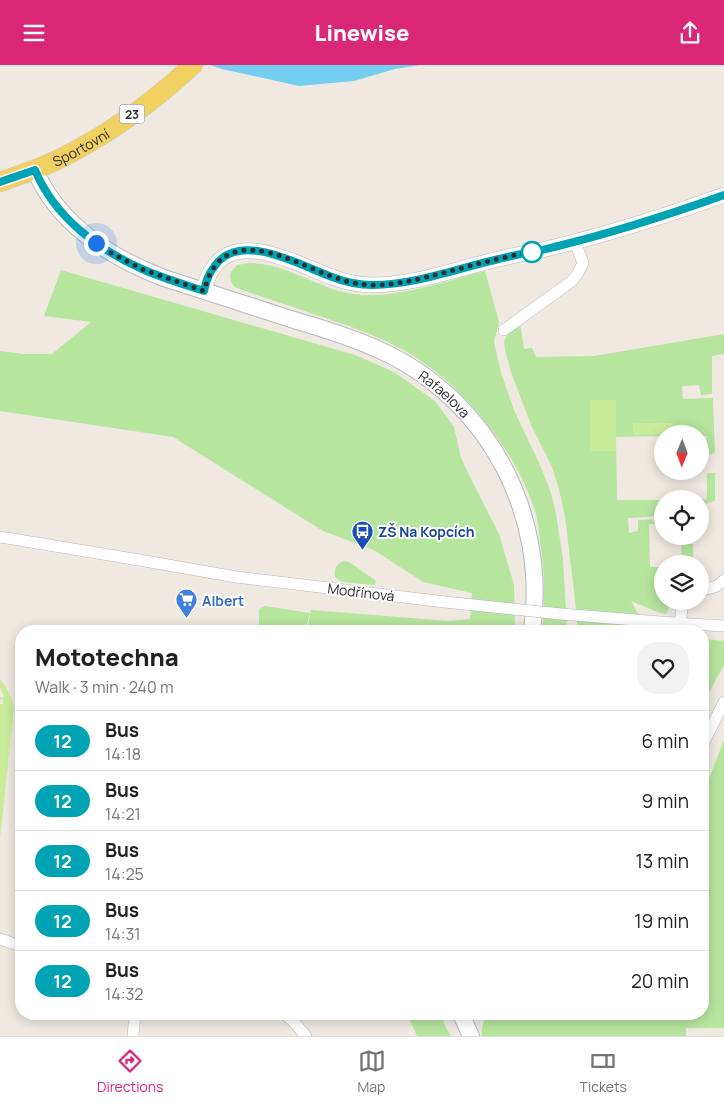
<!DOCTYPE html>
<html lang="en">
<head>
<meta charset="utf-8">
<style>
  body { margin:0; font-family:Manrope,sans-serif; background:#f2f2f2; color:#202124; height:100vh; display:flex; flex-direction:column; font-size:19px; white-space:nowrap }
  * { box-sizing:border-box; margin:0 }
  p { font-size:16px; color:#757577 }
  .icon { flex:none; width:28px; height:28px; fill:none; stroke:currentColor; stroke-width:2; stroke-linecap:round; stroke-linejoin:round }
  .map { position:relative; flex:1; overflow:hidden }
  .panel { position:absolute; left:15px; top:560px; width:694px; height:395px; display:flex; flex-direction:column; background:#fff; border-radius:20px; box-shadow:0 2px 12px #0003 }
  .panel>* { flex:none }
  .badge { padding:0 10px; border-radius:16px; font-size:18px; line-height:32px }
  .needle { width:32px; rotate:181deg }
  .tools { position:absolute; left:654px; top:360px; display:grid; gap:10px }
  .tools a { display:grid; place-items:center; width:55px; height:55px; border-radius:50%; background:#fff; box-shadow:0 2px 12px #0003; font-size:25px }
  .you { position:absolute; width:25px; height:25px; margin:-12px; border:4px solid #fff; border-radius:50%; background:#1a73e8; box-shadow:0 0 0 8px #1a73e833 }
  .map>.badge { position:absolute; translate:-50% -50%; box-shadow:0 0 0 2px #fff }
  .round { display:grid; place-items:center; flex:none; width:52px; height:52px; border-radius:20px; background:#f2f2f2 }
  .summary { display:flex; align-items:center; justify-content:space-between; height:85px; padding:0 20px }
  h1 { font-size:24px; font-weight:800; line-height:38px }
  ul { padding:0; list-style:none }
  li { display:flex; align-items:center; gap:15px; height:60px; padding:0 20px; border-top:1px solid #e0e0e0 }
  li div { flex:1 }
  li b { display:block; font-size:19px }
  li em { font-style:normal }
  li .badge { min-width:55px; font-weight:700; text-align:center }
  header { display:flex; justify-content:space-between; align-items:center; height:65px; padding:0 20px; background:#db2777; color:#fff; font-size:22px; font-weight:800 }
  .dock { display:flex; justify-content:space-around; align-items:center; height:70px; border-top:1px solid #e0e0e0; background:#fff; font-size:14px; color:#757577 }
  .dock a { display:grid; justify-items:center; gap:2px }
  .dock .on { color:#db2777 }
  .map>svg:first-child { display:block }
</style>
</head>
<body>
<header><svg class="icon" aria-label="menu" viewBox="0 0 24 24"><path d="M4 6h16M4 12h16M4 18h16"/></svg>Linewise<svg class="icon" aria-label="share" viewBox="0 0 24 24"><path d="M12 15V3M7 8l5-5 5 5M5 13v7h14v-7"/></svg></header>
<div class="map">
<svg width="724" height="971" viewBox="0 0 724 971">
  <rect width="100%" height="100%" fill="#efe9e1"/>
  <path fill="#b6e59e" d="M249 198C283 198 310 218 343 227 385 238 443 217 485 206L499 257 494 277 501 308 514 345 540 400 551 428 556 449 563 494 567 566H542C545 536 545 506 540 476 539 469 539 461 537 453 521 391 463 319 407 287 379 271 349 261 319 251 291 241 262 232 234 222 228 211 229 208 237 200Z
    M61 205 355 290 394 307 435 336 454 362 461 393 473 418 499 469 514 520 515 566H307L311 545 448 556 470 554 472 528 423 517 374 485 323 466 173 372 0 346V286L24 289H52L91 257 44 251Z
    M520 258 524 284 532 283 536 292 594 291 724 269V289L712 291V329L701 330 699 320 682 321 683 334 713 333 715 388 707 391V371H700V369H662V371L616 372 617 435H662V451L628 453 629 468 638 466V455L662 454V459H649L650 502H662V536H672L666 549 660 548 631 536 648 566H578L574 526 565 452 559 424 552 402 531 360 511 307 505 285 504 277 508 267Z
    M707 408H715V436L700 440V435L707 434Z
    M681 479H693V499H682Z
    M344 496 349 497 375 515 376 518 373 520 342 517 335 512C334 504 336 499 344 496Z
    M265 541 310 548 307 559 282 566H259V544Z
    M703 574 724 576V601L716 614 703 641Z
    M724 675V963H686V971H482C481 962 483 956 489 949H702L703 729Z
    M407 949H442L444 959 451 971H417Z"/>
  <path fill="#c9ec9a" d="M590 335H616V386H590Z
    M633 358H673V369L633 370Z
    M0 614C7 623 12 631 14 643L0 774V639H3V635L0 634V632H3L4 631 0 623Z"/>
  <path fill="#75cff0" d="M210 0H420L395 4 354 16 299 21 222 4Z"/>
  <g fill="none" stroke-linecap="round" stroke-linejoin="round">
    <defs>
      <path id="minor" d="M504 265 572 216 578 208 583 198 575 177
        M0 472 145 496 236 512 445 537
        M700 525C710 523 717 523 724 515
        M660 557 724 561
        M680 558 683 536
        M702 681 724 637
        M0 874 21 881
        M284 949 293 956 306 971
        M133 971 135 949"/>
      <path id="tertiary" d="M204 226C206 217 208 209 214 202 240 165 301 201 332 212 345 217 359 220 373 220 414 220 459 203 499 194 517 189 536 187 554 182 612 168 668 150 724 130"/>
      <g id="secondary">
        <path id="s1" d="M35 105C58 159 111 193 164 213 207 227 251 241 294 255 325 264 357 274 386 288 491 339 548 452 532 566"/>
        <path d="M461 949 471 971"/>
      </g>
      <g id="primary">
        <path id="s2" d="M0 117C19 110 39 104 57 95 107 71 153 37 193 0"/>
      </g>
    </defs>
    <use href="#minor" stroke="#b4b7c1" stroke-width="12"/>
    <use href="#tertiary" stroke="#b4b7c1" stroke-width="16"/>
    <use href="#secondary" stroke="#b4b7c1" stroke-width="18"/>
    <use href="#primary" stroke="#c9c9c9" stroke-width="20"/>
    <use href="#minor" stroke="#fff" stroke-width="11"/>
    <use href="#tertiary" stroke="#fff" stroke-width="15"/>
    <use href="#secondary" stroke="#fff" stroke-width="16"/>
    <use href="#primary" stroke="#f2d163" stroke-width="19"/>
    <defs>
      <path id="minor-bridge" d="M445 537 561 549 660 557"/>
    </defs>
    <use href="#minor-bridge" stroke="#b4b7c1" stroke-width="12" stroke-linecap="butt"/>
    <use href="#minor-bridge" stroke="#fff" stroke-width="11"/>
  </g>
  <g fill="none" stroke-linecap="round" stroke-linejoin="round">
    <defs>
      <path id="line" d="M0 117 35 105C54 151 97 184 142 204 162 213 183 219 204 226 206 217 208 209 214 202 239 164 301 201 332 212 345 217 359 220 373 220 415 220 458 203 499 194 517 189 536 187 554 182 612 168 668 150 724 130"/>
    </defs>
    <use href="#line" stroke="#fff" stroke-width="11"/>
    <use href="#line" stroke="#00a3b4" stroke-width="8"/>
    <path stroke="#2e2e2e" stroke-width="5" stroke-dasharray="0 9" d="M96 178 113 189 144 205 204 226C209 207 218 190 239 186 276 179 322 214 360 219 386 223 414 215 439 209 470 201 501 192 532 187"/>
  </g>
  <defs>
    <symbol id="bus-pin" viewBox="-11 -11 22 30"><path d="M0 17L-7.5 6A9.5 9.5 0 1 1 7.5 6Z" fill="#1a4fb4" stroke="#fff"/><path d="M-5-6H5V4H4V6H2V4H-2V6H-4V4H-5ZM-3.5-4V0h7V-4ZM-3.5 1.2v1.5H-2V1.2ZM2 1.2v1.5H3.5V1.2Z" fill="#fff"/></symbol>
    <symbol id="supermarket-pin" viewBox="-11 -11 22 30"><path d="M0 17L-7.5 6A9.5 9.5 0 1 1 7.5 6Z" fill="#3f7fe0" stroke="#fff"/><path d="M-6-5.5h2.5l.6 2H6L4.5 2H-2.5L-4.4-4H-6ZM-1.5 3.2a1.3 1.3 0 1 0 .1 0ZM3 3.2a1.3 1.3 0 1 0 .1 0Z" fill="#fff"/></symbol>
  </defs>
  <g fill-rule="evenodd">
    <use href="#bus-pin" x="350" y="454" width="25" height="34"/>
    <use href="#supermarket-pin" x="174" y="522" width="25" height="34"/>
  </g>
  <circle fill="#fff" stroke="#00a3b4" stroke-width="2.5" cx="532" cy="187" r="10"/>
  <g text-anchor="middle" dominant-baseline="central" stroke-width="4" stroke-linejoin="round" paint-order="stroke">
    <rect fill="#fff" stroke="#6d6d6d" stroke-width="1" x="119.5" y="39.5" width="25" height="19" rx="4"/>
    <g font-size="12" font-weight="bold" fill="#2e2e2e">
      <text x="132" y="49">23</text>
    </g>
    <g font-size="14" fill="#2e2e2e" stroke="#fff">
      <text stroke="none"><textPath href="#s2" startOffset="88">Sportovní</textPath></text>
      <text stroke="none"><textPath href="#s1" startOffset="479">Rafaelova</textPath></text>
      <text transform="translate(361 527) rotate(7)">Modřínová</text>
    </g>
    <g font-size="14" font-weight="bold" fill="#164399" stroke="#fff" text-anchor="start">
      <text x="378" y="466">ZŠ Na Kopcích</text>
    </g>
    <g font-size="14" font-weight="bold" fill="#366cbe" stroke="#fff" text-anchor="start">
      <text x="202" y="535">Albert</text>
    </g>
  </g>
</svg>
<div class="tools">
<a><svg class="needle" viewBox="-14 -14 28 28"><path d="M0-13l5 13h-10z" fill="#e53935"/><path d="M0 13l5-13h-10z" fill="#757577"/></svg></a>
<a><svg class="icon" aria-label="locate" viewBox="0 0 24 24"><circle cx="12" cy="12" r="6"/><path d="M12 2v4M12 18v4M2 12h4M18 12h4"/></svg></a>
<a><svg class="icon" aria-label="layers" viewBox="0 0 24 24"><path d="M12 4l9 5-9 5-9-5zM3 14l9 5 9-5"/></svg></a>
</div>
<div class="you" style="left:96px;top:178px"></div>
<section class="panel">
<div class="summary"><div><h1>Mototechna</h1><p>Walk · 3 min · 240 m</p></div><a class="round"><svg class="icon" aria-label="heart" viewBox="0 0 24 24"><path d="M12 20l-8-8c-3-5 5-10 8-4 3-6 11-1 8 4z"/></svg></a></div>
<ul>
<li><span class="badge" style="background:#00a3b4;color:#fff">12</span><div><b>Bus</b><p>14:18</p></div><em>6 min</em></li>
<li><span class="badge" style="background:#00a3b4;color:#fff">12</span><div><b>Bus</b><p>14:21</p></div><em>9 min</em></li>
<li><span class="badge" style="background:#00a3b4;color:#fff">12</span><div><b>Bus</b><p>14:25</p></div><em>13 min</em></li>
<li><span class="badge" style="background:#00a3b4;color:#fff">12</span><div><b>Bus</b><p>14:31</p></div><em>19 min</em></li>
<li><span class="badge" style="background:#00a3b4;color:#fff">12</span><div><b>Bus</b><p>14:32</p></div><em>20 min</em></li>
</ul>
</section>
</div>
<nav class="dock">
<a class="on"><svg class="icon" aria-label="directions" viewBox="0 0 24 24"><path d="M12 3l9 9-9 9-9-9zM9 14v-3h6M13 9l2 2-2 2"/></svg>Directions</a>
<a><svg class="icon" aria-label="map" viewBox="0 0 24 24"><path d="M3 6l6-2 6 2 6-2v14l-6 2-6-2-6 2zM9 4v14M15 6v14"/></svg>Map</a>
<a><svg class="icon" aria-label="tickets" viewBox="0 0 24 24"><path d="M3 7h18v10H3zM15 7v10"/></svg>Tickets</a>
</nav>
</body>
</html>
